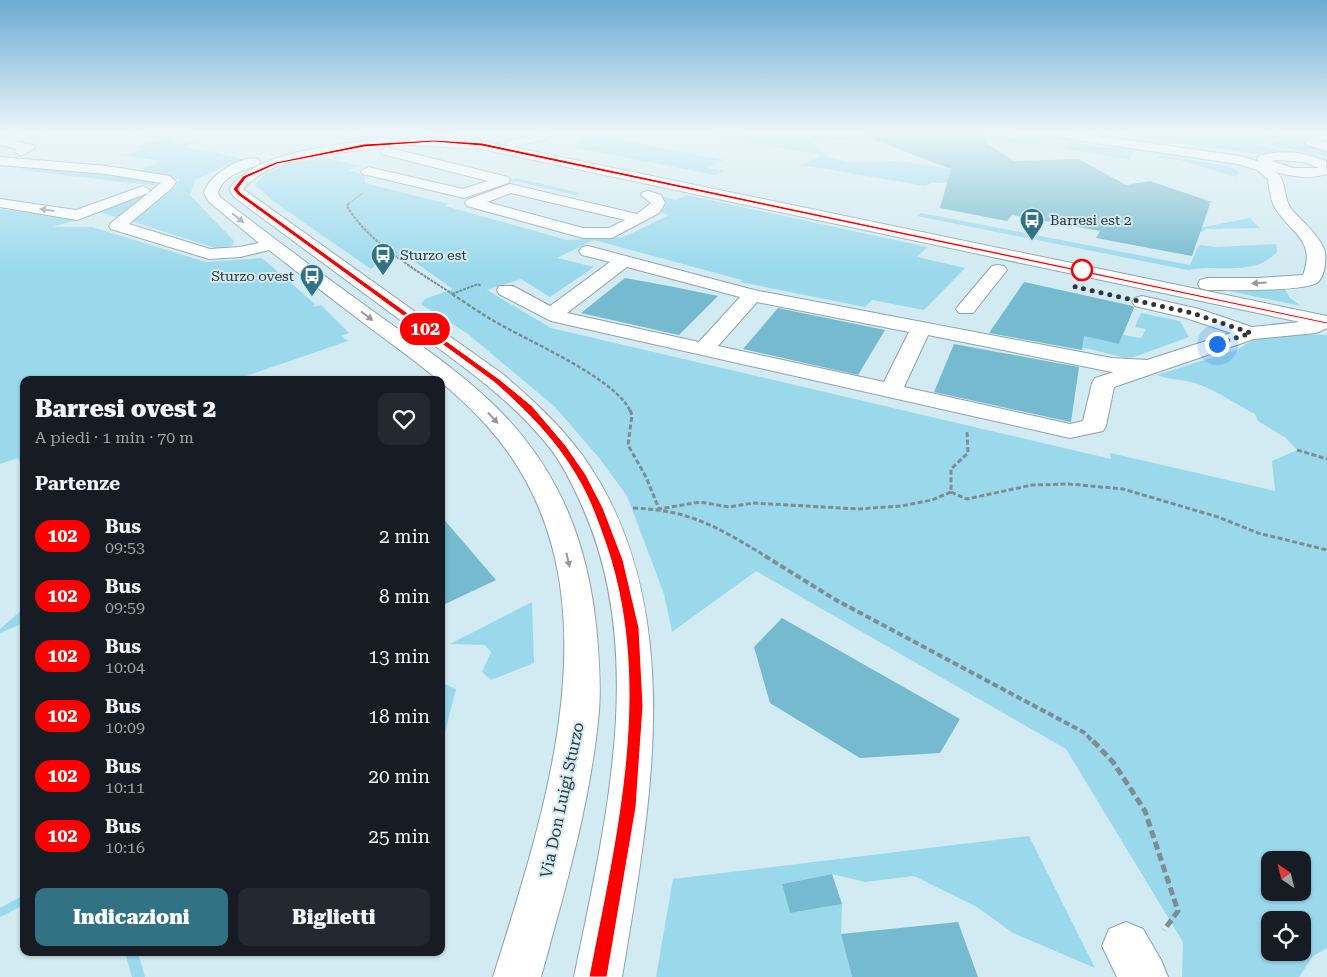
<!DOCTYPE html>
<html lang="it">
<head>
<meta charset="utf-8">
<style>
  body { margin:0; font-family:"Roboto Serif",serif; background:#242831; color:#f1f3f6; height:100vh; display:flex; flex-direction:column; font-size:19px; white-space:nowrap }
  * { box-sizing:border-box; margin:0 }
  p { font-size:16px; color:#9ea1a6 }
  .icon { flex:none; width:28px; height:28px; fill:none; stroke:currentColor; stroke-width:2; stroke-linecap:round; stroke-linejoin:round }
  .map { position:relative; flex:1; overflow:hidden }
  .side { position:absolute; left:20px; top:376px; width:425px; height:580px; display:flex; flex-direction:column; background:#171b24; border-radius:10px; box-shadow:0 1px 4px #0004 }
  .side>* { flex:none }
  .badge { padding:0 10px; border-radius:16px; font-size:18px; line-height:32px }
  .needle { width:32px; rotate:325deg }
  .buttons { position:absolute; left:1261px; top:851px; display:grid; gap:10px }
  .buttons a { display:grid; place-items:center; width:50px; height:50px; border-radius:10px; background:#171b24; box-shadow:0 1px 4px #0004; font-size:25px }
  .you { position:absolute; width:25px; height:25px; margin:-12px; border:4px solid #fff; border-radius:50%; background:#1a73e8; box-shadow:0 0 0 8px #1a73e833 }
  .map>.badge { position:absolute; translate:-50% -50%; box-shadow:0 0 0 2px #fff }
  h2 { padding:0 15px; font-size:19px; line-height:45px }
  .round { display:grid; place-items:center; flex:none; width:52px; height:52px; border-radius:10px; background:#242831 }
  .headline { display:flex; align-items:center; justify-content:space-between; height:85px; padding:0 15px }
  h1 { font-size:24px; font-weight:800; line-height:38px }
  .cta { display:flex; gap:10px; margin-top:auto; padding:10px 15px }
  .cta a { flex:1; height:58px; border-radius:10px; background:#317385; color:#fff; font-size:20px; font-weight:800; line-height:58px; text-align:center }
  .cta a+a { background:#242831; color:#f1f3f6 }
  ul { padding:0; list-style:none }
  li { display:flex; align-items:center; gap:15px; height:60px; padding:0 15px }
  li div { flex:1 }
  li b { display:block; font-size:19px }
  li em { font-style:normal }
  li .badge { min-width:55px; font-weight:700; text-align:center }
  .map>svg:first-child { display:block }
</style>
</head>
<body>
<div class="map">
<svg width="1327" height="977" viewBox="0 0 1327 977">
  <rect width="100%" height="100%" fill="#d2eaf1"/>
  <path fill="#9ad9ec" fill-rule="evenodd" d="M131 132H207L170 141 179 144 202 141 183 146 244 159 225 166 195 180 190 195 234 241 233 245 221 249 212 247 134 222V219L176 186 179 180 136 171 162 161 112 154 125 155 143 149 134 147 161 139 129 133Z
    M345 132H440C412 139 372 145 345 132Z
    M712 132 867 138 811 142 829 158 851 162 899 161 1090 191 1146 216 1204 227 1250 218 1260 228 1206 229 1202 232 945 183H931L926 186 802 165 822 155 701 134Z
    M901 132H1008L1047 138 1033 145 1022 144Z
    M1103 132H1287L1258 145 1308 155 1256 154Z
    M590 134 724 160 708 168 724 171 715 175 572 147Z
    M1294 134 1306 137 1303 141 1327 149V157L1267 145Z
    M1072 142 1133 151 1129 160 1060 148Z
    M1161 155 1217 164 1236 169 1239 173 1236 177 1179 160 1155 158Z
    M326 158C338 161 349 163 362 166L348 170 364 175 365 183 448 204 445 206 567 240 624 237 669 215 660 212 666 204 660 196 676 200 687 195 927 247 917 257 965 268 924 310 872 300 865 307 740 282 742 280 594 240 557 258 594 267 550 297 521 279 487 290 551 328 568 332 1111 459 1110 453 1275 491 1272 461 1297 450 1286 438 1258 421 1255 414C1235 404 1217 390 1195 383 1183 379 1169 380 1157 375L1239 349C1261 331 1299 335 1327 335V948L1313 956 1299 977H1182L1183 942 1066 749 756 571 672 632 664 594 627 496 600 459 555 407 468 334 421 304 425 299 453 289 405 255 377 264 371 269 273 201 255 185C270 164 302 161 326 158ZM1270 860H1302V892H1270ZM1270 920H1302V952H1270Z
    M33 166C57 168 143 173 159 186L20 170Z
    M516 178 580 193 575 195 516 181 500 184Z
    M153 192 119 218 98 212Z
    M0 209 80 219 53 227H92L206 262 262 258 315 304 313 307 321 305 349 333 341 336 348 341 234 380H24V469L18 458 0 464Z
    M921 213 1190 265 1199 245 1216 247 1276 244 1277 252C1254 278 1216 263 1188 270L917 216Z
    M1284 288 1290 298 1301 306 1224 290Z
    M1141 313 1180 321 1189 337 1134 357 1126 358 1028 334 1013 319 1119 344 1123 335 1141 338 1146 329 1135 327Z
    M532 602 534 663 491 680 482 672 491 652 485 645 450 644Z
    M24 608V623L0 633V629Z
    M445 684 456 689 443 740 441 739V686Z
    M1029 836 1095 968 1013 933 977 907 914 876 865 882 832 874 782 884 790 913 842 904 841 934 852 977H656L673 879Z
    M24 895V905L0 917V908Z
    M125 953H138L145 977H132Z"/>
  <path fill="#75bace" d="M859 132H985L986 142 1014 161 1079 159 1126 185 1150 181 1212 202 1208 203 1210 204 1192 256 1096 238 1100 231 1012 215 1007 221 940 208 951 169 859 134Z
    M625 278 669 286 718 296 679 335 581 313Z
    M1024 282 1133 306 1134 308 1119 344 1084 336 1082 350 989 333Z
    M778 308 831 319 885 330 858 375 743 349Z
    M954 344 1079 367 1071 422 934 392Z
    M441 516 496 580 441 606Z
    M782 618 960 719 940 753 860 758 770 703 754 647Z
    M832 874 842 904 790 913 782 884Z
    M958 922 978 977H852L841 934Z"/>
  <g fill="none" stroke-linecap="round" stroke-linejoin="round">
    <defs>
      <path id="minor" d="M24 132H42L17 142 33 145 35 148 21 156 15 152 17 149 0 145V139Z
        M535 132 547 133 549 136 547 139 512 147 1327 316V328L1316 333 1254 339 1114 387 1106 426 1103 431 1070 438 551 321 499 294 497 290 499 286H513L550 306 610 262 582 255 579 251 582 247 588 246 754 290 1112 358 1147 360 1231 333 1186 318 1135 306 1132 302 1135 298 1142 296 1199 309 1252 327 1300 322 482 149 410 145 404 141 410 137 482 141 506 146 507 141 533 135ZM627 267 740 297 699 342 567 313ZM757 302 909 332 884 382 718 346ZM928 335 1112 372H1114L1095 378 1092 383 1083 421 1070 424 904 387Z
        M1042 132H1072L1240 156 1260 162 1257 159 1259 156C1282 149 1304 152 1326 161L1327 174C1310 179 1293 177 1276 172 1287 181 1283 199 1292 210 1303 222 1317 233 1324 249 1327 257 1325 276 1318 282 1307 292 1225 290 1207 290L1200 288 1198 284 1200 280 1207 278H1259L1303 275C1317 239 1289 233 1274 206 1270 197 1269 188 1268 179L1257 170 1238 164 1048 136ZM1278 160 1304 162 1319 168H1293L1272 161Z
        M1320 132H1327V138L1321 141 1327 143V151L1307 145 1305 142Z
        M386 138 390 139 392 142 390 145C347 155 274 152 243 189L504 375C533 400 560 425 583 456 690 607 650 808 622 977H574C605 825 648 656 583 508 572 484 562 462 545 442 507 396 458 363 411 328 352 284 293 241 234 197L229 189C256 150 341 145 386 138Z
        M386 147 508 177 510 180 508 183 464 198 363 174 361 171 368 167 463 189 488 181 382 154 380 151Z
        M0 157 106 166 170 176 176 182 172 188 129 224 210 249 240 247 259 243 209 202 204 193C208 176 240 155 258 159L260 162 258 165C243 170 222 176 218 193L220 197C272 237 324 276 377 314 417 343 458 370 494 405 560 469 589 545 597 635 599 660 601 686 599 711 591 801 565 890 541 977H493C547 805 625 580 487 426 450 385 409 357 365 324 333 300 301 275 269 250L240 257 209 259 111 229 109 226 111 223 161 183 106 174 0 165Z
        M510 184 637 214 651 203 641 195 643 192 648 191 661 195 665 203 659 213 612 238H583L467 206 465 203 467 200ZM511 193 625 220 609 228H583L487 202Z
        M143 186 150 190 148 193 77 220 0 207V199L76 210Z
        M998 265 1004 266 1007 270 973 313H959L956 309 959 305 992 266Z
        M1126 922 1143 929 1161 960 1168 977H1117L1102 946 1109 929Z"/>
    </defs>
    <use href="#minor" stroke="#8da3aa" stroke-width="2"/>
    <path stroke="#7d8d92" stroke-width="1" stroke-dasharray="2.5 1" stroke-linecap="butt" d="M348 204 363 193"/>
    <path stroke="#7d8d92" stroke-width="2" stroke-dasharray="3 1" stroke-linecap="butt" d="M349 203 347 206C368 243 419 272 454 295
      M452 294 478 284 481 286"/>
    <path stroke="#7d8d92" stroke-width="2.5" stroke-dasharray="4 2" stroke-linecap="butt" d="M452 294C466 303 480 313 494 321 526 340 617 379 630 411"/>
    <path stroke="#7d8d92" stroke-width="3" stroke-dasharray="5 2.5" stroke-linecap="butt" d="M630 410 632 415 628 445 646 477 659 509 700 502 729 507 753 503 858 509 901 506 932 500 951 492V469L968 453 967 432
      M1297 450 1327 459
      M951 492 967 499 1032 485 1069 484 1123 489 1218 517 1258 533 1327 550
      M633 508C691 510 719 528 767 557"/>
    <path stroke="#7d8d92" stroke-width="4" stroke-dasharray="6 3" stroke-linecap="butt" d="M765 556 836 600 1085 733 1094 743"/>
    <path stroke="#7d8d92" stroke-width="5" stroke-dasharray="8 4" stroke-linecap="butt" d="M1093 741 1113 762 1145 811 1178 911 1164 930"/>
    <use href="#minor" fill="#fff" fill-rule="evenodd"/>
  </g>
  <defs><path id="oneway-solid" d="M-6-.8H1V-3.2L6.5 0L1 3.2V.8H-6Z" transform="scale(1.25)"/></defs>
  <g fill="#969a9c">
    <use href="#oneway-solid" transform="translate(47 210) rotate(-172)"/>
    <use href="#oneway-solid" transform="translate(238 218) rotate(39)"/>
    <use href="#oneway-solid" transform="translate(1259 283) rotate(176)"/>
    <use href="#oneway-solid" transform="translate(367 316) rotate(37)"/>
    <use href="#oneway-solid" transform="translate(493 418) rotate(47)"/>
    <use href="#oneway-solid" transform="translate(568 560) rotate(77)"/>
  </g>
  <linearGradient id="sky" x2="0" y2="1"><stop stop-color="#6daad1"/><stop offset="0.49" stop-color="#ebf6f9"/><stop offset="1" stop-color="#ebf6f9" stop-opacity="0"/></linearGradient>
  <rect width="1327" height="269" fill="url(#sky)"/>
  <path fill="#f00" stroke="#fff" d="M434 140 482 143 1327 322V324L482 146 434 142 364 147 277 164 246 178 238 189 241 193 499 379 532 406 566 446 586 475 603 508 623 560 639 628 643 706 636 807 607 977H589C617 831 656 678 602 533 595 513 587 493 576 475 555 439 525 409 494 382L238 195 233 189 243 176 276 162 364 144Z"/>
  <g fill="none" stroke-linecap="round" stroke-linejoin="round">
    <path stroke="#2d3639" stroke-width="5" stroke-dasharray="0 9" d="M1082 270 1075 287 1192 313 1251 333 1217 344"/>
  </g>
  <defs>
    <symbol id="bus-pin" viewBox="-11 -11 22 30"><path d="M0 17L-7.5 6A9.5 9.5 0 1 1 7.5 6Z" fill="#317385" stroke="#d2eaf1"/><path d="M-5-6H5V4H4V6H2V4H-2V6H-4V4H-5ZM-3.5-4V0h7V-4ZM-3.5 1.2v1.5H-2V1.2ZM2 1.2v1.5H3.5V1.2Z" fill="#fff"/></symbol>
  </defs>
  <g fill-rule="evenodd">
    <use href="#bus-pin" x="1018" y="206" width="28" height="38"/>
    <use href="#bus-pin" x="369" y="241" width="28" height="38"/>
    <use href="#bus-pin" x="298" y="262" width="28" height="38"/>
  </g>
  <circle fill="#fff" stroke="#f00" stroke-width="2.5" cx="1082" cy="270" r="10"/>
  <g text-anchor="middle" dominant-baseline="central" stroke-width="4" stroke-linejoin="round" paint-order="stroke">
    <g font-size="14" fill="#2d3639" stroke="#d2eaf1" text-anchor="start">
      <text x="1050" y="220">Barresi est 2</text>
      <text x="400" y="255">Sturzo est</text>
      <text x="294" y="276" text-anchor="end">Sturzo ovest</text>
    </g>
    <g font-size="16" fill="#2d3639" stroke="#d2eaf1">
      <text transform="translate(562 800) rotate(-78)">Via Don Luigi Sturzo</text>
    </g>
  </g>
</svg>
<div class="buttons">
<a><svg class="needle" viewBox="-14 -14 28 28"><path d="M0-13l5 13h-10z" fill="#e53935"/><path d="M0 13l5-13h-10z" fill="#9ea1a6"/></svg></a>
<a><svg class="icon" aria-label="locate" viewBox="0 0 24 24"><circle cx="12" cy="12" r="6"/><path d="M12 2v4M12 18v4M2 12h4M18 12h4"/></svg></a>
</div>
<div class="you" style="left:1217px;top:344px"></div>
<b class="badge" style="left:425px;top:329px;background:#f00;color:#fff">102</b>
<section class="side">
<div class="headline"><div><h1>Barresi ovest 2</h1><p>A piedi · 1 min · 70 m</p></div><a class="round"><svg class="icon" aria-label="heart" viewBox="0 0 24 24"><path d="M12 20l-8-8c-3-5 5-10 8-4 3-6 11-1 8 4z"/></svg></a></div>
<h2>Partenze</h2>
<ul>
<li><span class="badge" style="background:#f00;color:#fff">102</span><div><b>Bus</b><p>09:53</p></div><em>2 min</em></li>
<li><span class="badge" style="background:#f00;color:#fff">102</span><div><b>Bus</b><p>09:59</p></div><em>8 min</em></li>
<li><span class="badge" style="background:#f00;color:#fff">102</span><div><b>Bus</b><p>10:04</p></div><em>13 min</em></li>
<li><span class="badge" style="background:#f00;color:#fff">102</span><div><b>Bus</b><p>10:09</p></div><em>18 min</em></li>
<li><span class="badge" style="background:#f00;color:#fff">102</span><div><b>Bus</b><p>10:11</p></div><em>20 min</em></li>
<li><span class="badge" style="background:#f00;color:#fff">102</span><div><b>Bus</b><p>10:16</p></div><em>25 min</em></li>
</ul>
<div class="cta"><a>Indicazioni</a><a>Biglietti</a></div>
</section>
</div>
</body>
</html>
